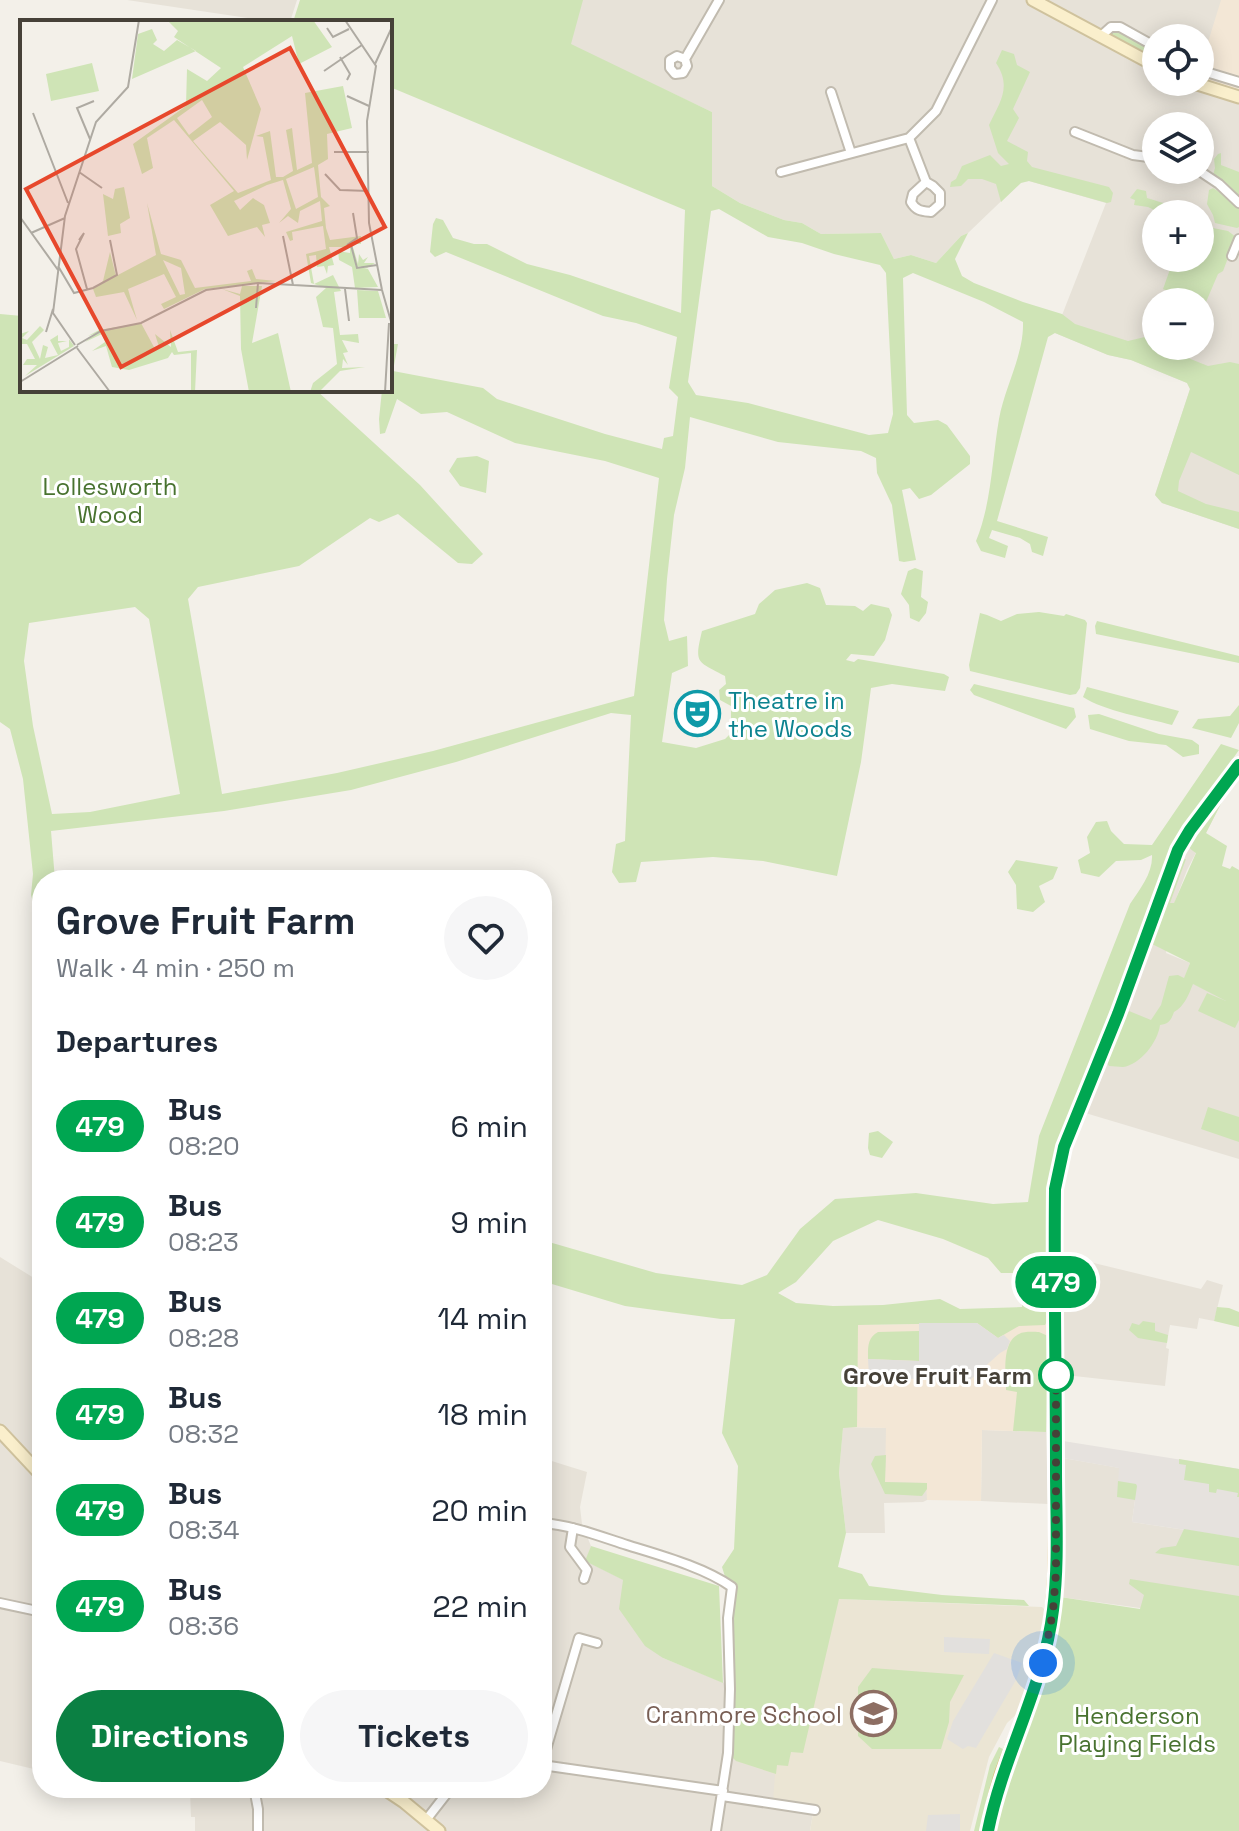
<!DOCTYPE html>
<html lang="en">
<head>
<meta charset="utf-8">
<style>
  body { margin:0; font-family:"Space Grotesk",sans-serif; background:#f6f6f7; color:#1f2937; height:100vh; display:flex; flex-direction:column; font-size:30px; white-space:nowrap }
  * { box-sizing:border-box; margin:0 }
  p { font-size:26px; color:#747a83 }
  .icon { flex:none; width:44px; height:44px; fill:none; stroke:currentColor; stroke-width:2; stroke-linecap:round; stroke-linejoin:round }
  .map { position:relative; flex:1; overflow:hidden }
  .drawer { position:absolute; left:32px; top:870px; width:520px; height:928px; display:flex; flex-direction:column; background:#fff; border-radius:32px; box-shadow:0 4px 20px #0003 }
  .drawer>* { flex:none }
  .badge { padding:0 16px; border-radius:26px; font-size:28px; line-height:52px }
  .controls { position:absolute; left:1142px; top:24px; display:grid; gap:16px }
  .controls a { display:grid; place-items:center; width:72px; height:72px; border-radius:50%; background:#fff; box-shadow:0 4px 20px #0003; font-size:40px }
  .you { position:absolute; width:40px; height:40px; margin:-20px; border:6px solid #fff; border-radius:50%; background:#1a73e8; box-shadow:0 0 0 12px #1a73e833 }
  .map>.badge { position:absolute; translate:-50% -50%; box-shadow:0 0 0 4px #fff }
  h2 { padding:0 24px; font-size:30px; line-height:72px }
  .round { display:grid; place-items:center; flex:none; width:84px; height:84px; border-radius:42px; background:#f6f6f7 }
  .overview { display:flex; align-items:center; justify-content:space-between; height:136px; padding:0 24px }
  h1 { font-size:38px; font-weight:800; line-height:60px }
  .cta { display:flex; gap:16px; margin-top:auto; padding:16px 24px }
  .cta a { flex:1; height:92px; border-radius:48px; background:#0b8043; color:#fff; font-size:32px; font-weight:800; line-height:92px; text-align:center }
  .cta a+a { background:#f6f6f7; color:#1f2937 }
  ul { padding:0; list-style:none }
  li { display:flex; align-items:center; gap:24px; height:96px; padding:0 24px }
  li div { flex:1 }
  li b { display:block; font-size:30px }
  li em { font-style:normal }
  li .badge { min-width:88px; font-weight:700; text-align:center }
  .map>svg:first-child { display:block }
</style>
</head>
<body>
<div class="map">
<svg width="1239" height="1831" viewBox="0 0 1239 1831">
  <rect width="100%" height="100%" fill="#f3f0e9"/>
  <path fill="#e7e2d8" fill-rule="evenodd" d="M127 0H297L290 22H275Z
    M582 0H1239V529L1162 503 1155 495 1190 389 1187 383 1131 360 1108 355 1055 333 1106 203 1029 181 1021 182 968 233 961 236 936 263 911 255 894 259 881 233 821 234 802 223 784 220 740 203 712 186V112L570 45ZM1156 38H1200V82H1156ZM1156 126H1200V170H1156ZM1156 214H1200V258H1156ZM1156 302H1200V346H1156Z
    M1217 781 1227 792 1187 870 1174 904 1166 953 1190 963 1184 979 1239 1007V1159L1072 1109 1094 1057 1155 890 1175 841Z
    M1065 1256 1201 1289 1207 1280 1223 1285 1214 1321 1199 1318 1197 1329 1170 1325 1166 1348 1169 1349 1165 1386 1047 1373 1048 1257Z
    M0 1257 42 1283V1771L0 1761Z
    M843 1427 887 1428 927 1483V1500L923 1502 884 1503 885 1533H846L839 1473Z
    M982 1430 1046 1432 1048 1504 981 1501Z
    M542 1458 587 1472 580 1507 582 1524 591 1546 586 1561 624 1580 663 1658 727 1684 776 1774 814 1807 810 1831H195V1817H191L190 1791 185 1788H542Z
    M1063 1458 1120 1468 1135 1500 1132 1522 1239 1538V1601L1234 1621 1060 1597Z"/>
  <path fill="#f3e7d6" d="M1221 0H1239V102L1210 94 1190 86 1200 82V68Z
    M1020 1319H1048L1046 1432 982 1430 981 1501 927 1500 926 1483 885 1482 886 1428 843 1427 858 1325 977 1323Z"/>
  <path fill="#e6e2de" d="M1063 1441 1239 1469V1538L1132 1522 1135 1500 1117 1497 1119 1468 1063 1458Z"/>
  <path fill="#ebe5d4" d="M839 1599 1042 1607 1048 1613 1045 1633 1024 1707 1007 1723 989 1757 970 1831H810L814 1807 773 1801 775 1774 736 1761Z"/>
  <path fill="#cfe4b6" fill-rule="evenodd" d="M300 0H583L571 44 712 112V186L740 203 784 220 802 223 821 234 881 233 894 259 911 255 936 263 961 236 968 233 955 259 962 276 974 283 1023 302 1062 314 1075 324 1128 341 1149 336 1155 329 1156 323V346H1191L1188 358 1208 366 1230 362 1239 364V475L1191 452 1179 481 1178 491 1206 504 1239 512V529L1162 503 1155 495 1190 389 1187 383 1131 360 1108 355 1055 333 1048 337 997 521 1048 537 1043 556 1032 552 1030 544 1020 538 992 530 989 538 1008 546 1005 558 981 551 976 541C992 502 992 459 999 419 1005 386 1024 355 1023 322L984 302 913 273 903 278 907 415 914 423 938 420 947 425 970 456V464L931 495 919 499 910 488 902 490 916 560 904 562 899 561 892 505 877 473 876 458 861 451 778 442 690 417 685 468 674 515 667 579 664 620 669 641 687 636 688 666 672 673 662 742 696 748 725 739 731 733V706L720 700 719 690 726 684 725 676C697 661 694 664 702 631L755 614 759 604 775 590 807 583 820 588 826 605 855 606 863 611 871 604 889 608 892 615 885 640 874 656 851 654 846 660 854 662 858 659 944 674 949 677 945 691 892 684 871 688 861 762 837 876 763 861 713 857 641 862 636 882 619 883 612 872 616 844 625 841 631 715 611 713 456 762 351 790 224 811 51 831 55 880H42V934L31 895 33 874 23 779 10 729 0 722V314L22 316V390H316L420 485 483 554 472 564 458 563 398 514 379 522 370 518 299 566 198 587 188 599 222 794 337 773 433 751 634 696 659 478 605 461 515 443 447 412 421 414 397 399 385 433 380 434 379 419 382 390H390V344H398L393 371 483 388 497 399 605 434 662 449 664 438 673 436 678 397 669 388 677 337 636 323 603 316 446 252 435 257 430 252 433 224 436 218 443 220 453 238 474 244H487L527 264 570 275 681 313 685 210 390 87V22H293ZM719 209 768 237 802 243 834 254 880 265 886 273 893 414 888 433 869 435 748 403 696 395 688 382 711 211ZM135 607 149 619 180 794 90 812 52 814 33 726 24 661 29 623Z
    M1115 29 1156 52V61L1110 36 1109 34Z
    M1002 50 1014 54 1017 65 1030 72 1013 109 1019 118 1007 141 1028 152 1027 161 1032 167 1109 187 1113 193 1111 202 1107 203 1029 181 1021 183 1001 202 996 184 982 179H968L961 186 950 187 951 182 956 179 962 166 990 155 1001 166 1009 164 998 153 989 125C1000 102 1012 87 996 63Z
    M1221 153V165L1239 172V227L1237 228 1215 223 1213 215 1207 204 1209 190 1213 188 1221 193 1225 187 1213 175 1215 168 1214 159 1218 154Z
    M1137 189 1146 191 1147 198 1199 214C1189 214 1168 211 1160 213L1148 207 1134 205 1135 200 1130 198Z
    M1213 228 1228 231 1236 237 1223 271 1218 274 1200 316V302H1162L1173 293 1163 289 1174 258H1200V234Z
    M477 456 489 461 486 493 460 486 449 471 457 458Z
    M915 568 923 571 921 597 928 602 926 613 919 622 910 618 909 605 901 594 908 571Z
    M1039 612 1064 616 1066 614 1085 620 1087 623 1080 688 1076 694 1070 695 970 671 969 665 980 613 987 615 1001 621 1017 614Z
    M1097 621 1239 656V663L1096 634 1095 626Z
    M974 684 1074 708 1076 717 1066 729 974 695 970 690Z
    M1087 687 1179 711 1172 725C1147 718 1104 711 1083 697Z
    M1239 705V723L1231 738 1192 728 1198 719 1230 716Z
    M1099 714 1159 734 1192 740 1199 745V754L1183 757 1166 745 1129 741 1090 729 1088 715Z
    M1221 744 1239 750 1175 841 1155 890 1094 1057 1072 1109 1058 1148 1048 1189V1319L1045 1325 1019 1326 998 1338 977 1323 858 1325 857 1427 843 1428 839 1473 846 1533 838 1567 862 1574 869 1586 942 1595 1024 1600 1029 1606 839 1599 803 1753 791 1752 788 1766 777 1765 776 1774 736 1761 728 1753 731 1596 722 1567 734 1549 738 1466 722 1433 735 1319H721L625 1306 542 1281V1240L656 1273 742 1285 767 1275 800 1229 835 1199 916 1193 993 1204 1028 1202 1039 1136 1130 904C1140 889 1153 873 1152 855L1141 860 1116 861 1099 877 1081 873 1078 860 1090 853 1087 837 1096 822 1107 821 1111 831 1124 844 1152 845ZM878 1220 943 1239 988 1258 1001 1273H1025L1022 1307 960 1309 940 1299 883 1305 833 1306 796 1303 778 1293 796 1282 833 1241Z
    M1227 792 1206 833 1227 846 1222 866 1230 869 1232 866 1239 870V1020L1235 1028 1198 1011 1207 993 1226 1001 1193 984C1189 994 1184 1007 1174 1012 1171 1020 1169 1024 1160 1025 1158 1042 1140 1065 1123 1067 1118 1067 1114 1066 1109 1066L1107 1063 1124 1020 1129 1011 1151 1020 1161 1005 1169 976 1178 975 1184 978 1190 963 1150 943 1180 860 1186 859 1170 903H1174L1196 853C1191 849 1187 848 1189 840L1211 808Z
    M1016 860 1058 867 1053 879 1039 886 1045 902 1033 912 1017 909 1016 885 1008 872Z
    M1208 1107 1239 1117V1142L1201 1129Z
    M878 1131 893 1142 882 1158 870 1155 868 1148 869 1133Z
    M1217 1307 1229 1308 1239 1312V1327L1214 1321Z
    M1143 1321 1155 1323V1331L1168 1335 1167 1343 1138 1338 1129 1330 1132 1323 1139 1325Z
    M919 1331V1361L868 1359C868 1348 867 1338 878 1332Z
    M1039 1332 1048 1336 1046 1432 1013 1431 1017 1392 1006 1390C1006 1374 1001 1342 1019 1334 1024 1331 1034 1332 1039 1332Z
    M886 1455 885 1482 927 1483V1489L922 1496 885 1494 871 1464 875 1456Z
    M1179 1459 1239 1469V1497H1237L1238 1493 1217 1489 1216 1493 1209 1492V1484L1184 1480 1186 1465 1179 1464Z
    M1118 1481 1136 1484 1137 1486 1135 1500 1117 1497Z
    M1184 1529 1239 1538V1566L1155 1553 1161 1548 1176 1546Z
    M591 1546 719 1586 723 1683 663 1658 645 1646 619 1609 623 1580 585 1561Z
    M1130 1579 1239 1596V1831H992L1003 1782 1045 1674 1052 1650 1060 1597 1140 1609 1144 1595 1129 1584Z
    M872 1668 964 1675 950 1702 949 1722 941 1749H872L858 1736V1687Z
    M999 1747 1005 1750 983 1831H974L990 1765Z"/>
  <path fill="#e2e0dd" d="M919 1323H977L998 1338 1004 1335 1010 1341 1007 1349 1000 1353 971 1379 930 1378V1380L869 1376 868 1359 919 1361Z
    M944 1637 990 1639 989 1654 944 1652Z
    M994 1653 1022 1663 1016 1680 976 1748 968 1746 963 1749 947 1739 953 1721Z
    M960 1814V1831H926L928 1815Z"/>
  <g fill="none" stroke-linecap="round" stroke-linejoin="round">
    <defs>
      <path id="street" d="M1101 36 1111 27H1120L1156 47
        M677 56 685 59 687 66 683 73 675 74 670 68V60Z
        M685 59 719 0
        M1200 72H1206L1239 82
        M831 92 851 153
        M1075 132 1133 155 1156 158
        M909 138 926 182 913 194 911 202C916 211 922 211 931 212L940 204V193L933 186 926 182
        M1198 170 1219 184 1239 203
        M781 172 909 138 936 111 992 0
        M1232 256 1239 239
        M542 1523C571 1525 599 1536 627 1545 659 1555 704 1567 732 1587L728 1618 730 1689 728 1753 716 1831
        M573 1528 570 1547 587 1570 584 1579
        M0 1603 42 1612
        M542 1763 579 1638 597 1643
        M542 1765 723 1791
        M254 1788 258 1809V1831
        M722 1796 815 1810
        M426 1820 451 1788"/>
      <path id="secondary" d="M1033 0 1156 66
        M1191 82 1239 97
        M0 1431 42 1476
        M383 1788 404 1802 439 1831"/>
      <path id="primary" d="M988 1831C992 1811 996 1791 1003 1771 1017 1734 1033 1699 1043 1661 1055 1616 1056 1571 1056 1525L1055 1189 1064 1147 1118 1014 1178 850 1190 830 1239 765"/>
    </defs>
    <use href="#street" stroke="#c1bbaf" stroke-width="12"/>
    <use href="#secondary" stroke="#cfc29d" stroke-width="15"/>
    <use href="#primary" stroke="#daba71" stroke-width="16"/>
    <use href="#street" stroke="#fff" stroke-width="8"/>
    <use href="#secondary" stroke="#faefcc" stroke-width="11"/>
    <use href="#primary" stroke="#f6dda0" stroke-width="12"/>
  </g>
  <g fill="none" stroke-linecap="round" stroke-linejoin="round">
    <defs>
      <path id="line" d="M988 1831C1003 1755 1044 1687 1053 1610 1059 1563 1056 1516 1056 1470 1056 1376 1054 1283 1055 1189L1064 1147 1118 1014 1178 850 1190 830 1239 765"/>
    </defs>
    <use href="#line" stroke="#fff" stroke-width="18"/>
    <use href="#line" stroke="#00a651" stroke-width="12"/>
    <path stroke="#464138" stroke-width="8" stroke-dasharray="0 14.4" d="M1043 1663 1053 1611 1056 1573V1375"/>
  </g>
  <defs>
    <symbol id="theatre-ring" viewBox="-11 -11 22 22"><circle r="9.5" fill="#fff" stroke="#0f9aa8" stroke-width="1.5"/><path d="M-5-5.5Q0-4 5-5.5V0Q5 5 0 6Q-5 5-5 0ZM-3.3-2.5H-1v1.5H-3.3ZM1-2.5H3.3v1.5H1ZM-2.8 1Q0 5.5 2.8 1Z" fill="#0f9aa8"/></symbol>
    <symbol id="school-ring" viewBox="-11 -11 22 22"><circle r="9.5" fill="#fff" stroke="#8d6e63" stroke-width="1.5"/><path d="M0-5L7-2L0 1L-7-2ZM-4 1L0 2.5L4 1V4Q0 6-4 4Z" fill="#8d6e63"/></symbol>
  </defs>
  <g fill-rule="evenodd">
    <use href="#theatre-ring" x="672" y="688" width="51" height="51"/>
    <use href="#school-ring" x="848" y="1688" width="51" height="51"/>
  </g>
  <circle fill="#fff" stroke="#00a651" stroke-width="4" cx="1056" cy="1375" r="16"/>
  <g text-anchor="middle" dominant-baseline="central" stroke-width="6" stroke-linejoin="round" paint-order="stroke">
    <g font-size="24" fill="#497330" stroke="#fff">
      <text x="110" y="486">Lollesworth<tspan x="110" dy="28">Wood</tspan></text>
      <text x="1137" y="1715">Henderson<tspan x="1137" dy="28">Playing Fields</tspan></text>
    </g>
    <g font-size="24" fill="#0d838f" stroke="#fff" text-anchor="start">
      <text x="728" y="700">Theatre in<tspan x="728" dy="28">the Woods</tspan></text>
    </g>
    <g font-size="24" font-weight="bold" fill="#464138" stroke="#fff" text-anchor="end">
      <text x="1032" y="1375">Grove Fruit Farm</text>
    </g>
    <g font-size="24" fill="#785e54" stroke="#fff" text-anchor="end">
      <text x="842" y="1714">Cranmore School</text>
    </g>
  </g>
  <g transform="translate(20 20)">
    <rect width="372" height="372" fill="#f3f0e9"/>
    <path d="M147 0H293L312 27 279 44 272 16 223 47 241 89 227 140 226 125 200 102 173 121 218 173 251 160 243 117 236 116 250 111 256 157H263L273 151 266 110 272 108 277 150 292 143 285 73 323 66 332 108 307 114 308 139 298 145 301 177 310 186 304 188 306 208 310 220 341 216V224H332L338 244 339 234 343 240 348 237 344 243H355L347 248 333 245 348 249 358 267 335 268 332 247 319 240 318 231 330 233V227H309L314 245 308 246 307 254 304 246 297 247 296 235 289 236 294 264 313 255 321 271 314 272 320 315 338 314 339 323 322 320 328 332 323 333 328 345 323 339 322 348 345 347 320 351 299 372H290L293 363 317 344 313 308 303 307 296 277 306 268 291 263 286 234 306 229 303 206 272 212 273 220 270 221 266 212 302 201 300 181 280 191 278 203 268 196 259 203 271 189 263 160 247 165 214 181 220 190 233 178 244 185 250 203 242 205 245 217 237 207 208 216 190 185 214 171 154 100 127 118 133 148 122 154 113 124 166 86 167 49 187 61 201 48 154 17 158 11ZM182 80 192 97 169 115 157 98ZM294 147 298 177 276 189 266 159ZM132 9 137 20 133 24 144 31 157 20 176 31 112 59 118 14ZM72 43 79 71 31 81 26 54ZM104 167 110 198 100 204 101 213 88 216 83 174 93 179 95 169ZM127 183 141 234 161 240 175 268 231 261 227 251 232 249 236 259 256 261 185 269 144 289 141 284 156 277 144 254 108 269 117 300 104 272 76 277 73 269 83 261 90 232 96 256 136 235ZM143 240 161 248 165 274 160 275ZM222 266H242L232 323 258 313 271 372H229L221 329 220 276 202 269 220 274ZM337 270 358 271 366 298H339ZM121 303 135 329 139 327 135 314 151 327 150 310 158 332 177 330 175 372H171V333L154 335 152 332 148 338 109 350 92 347 86 326 72 331 85 322 82 314 65 322 76 314 93 308 68 316 79 310ZM20 306 24 310 12 322 20 339 23 325 28 327 25 338 38 335 30 320 38 315V321H47L38 323 41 331 49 327V319L54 326 5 356 17 345H3L7 339H15L7 324H0V314L9 311 2 318 7 320Z" fill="#cfe4b6" fill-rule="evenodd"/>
    <path fill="none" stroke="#aeaaa2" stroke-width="2" d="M325 0 356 46 347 101 349 203 362 270M307 8 313 17 329 9M320 37 330 54 327 60M355 44 372 7M304 51 342 25M327 76 349 86M13 93 48 183M70 119 57 88 74 81M314 132H349M59 152 82 168M305 154 320 170 349 171M0 197 38 250M11 213 45 198M263 216 273 265M59 220 64 213 56 229 67 269M327 225 337 218 333 193M331 225 337 248 357 245M38 246 54 273 73 268 97 255 90 220M325 269 329 301M362 270 372 305M236 288 238 263M26 312 33 289M55 325 33 293 45 196 76 102 108 67 119 0M57 325 81 311 121 303 186 270 238 263 362 270M57 328 90 372M0 362 58 326M365 372 369 303"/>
    <path fill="#e7482c" fill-opacity="0.15" stroke="#e7482c" stroke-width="4" d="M270 28 365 207 101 347 6 169Z"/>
    <rect width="372" height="372" fill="none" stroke="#464138" stroke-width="4"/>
  </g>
</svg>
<div class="controls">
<a><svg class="icon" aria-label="locate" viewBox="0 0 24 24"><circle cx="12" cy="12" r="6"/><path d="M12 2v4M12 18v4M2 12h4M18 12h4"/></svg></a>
<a><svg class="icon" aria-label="layers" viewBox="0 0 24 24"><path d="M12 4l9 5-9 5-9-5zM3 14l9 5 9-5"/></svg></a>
<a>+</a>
<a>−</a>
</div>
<div class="you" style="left:1043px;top:1663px"></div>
<b class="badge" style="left:1056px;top:1282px;background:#00a651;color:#fff">479</b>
<section class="drawer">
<div class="overview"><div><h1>Grove Fruit Farm</h1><p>Walk · 4 min · 250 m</p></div><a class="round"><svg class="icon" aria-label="heart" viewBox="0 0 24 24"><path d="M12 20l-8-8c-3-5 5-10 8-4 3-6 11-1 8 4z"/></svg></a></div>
<h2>Departures</h2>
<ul>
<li><span class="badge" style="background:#00a651;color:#fff">479</span><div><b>Bus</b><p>08:20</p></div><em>6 min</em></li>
<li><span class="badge" style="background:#00a651;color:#fff">479</span><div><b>Bus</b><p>08:23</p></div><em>9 min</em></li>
<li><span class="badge" style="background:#00a651;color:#fff">479</span><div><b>Bus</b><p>08:28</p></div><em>14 min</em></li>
<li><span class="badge" style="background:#00a651;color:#fff">479</span><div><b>Bus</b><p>08:32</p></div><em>18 min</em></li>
<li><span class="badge" style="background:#00a651;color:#fff">479</span><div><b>Bus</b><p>08:34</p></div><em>20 min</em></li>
<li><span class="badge" style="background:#00a651;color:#fff">479</span><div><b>Bus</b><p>08:36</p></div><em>22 min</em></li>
</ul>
<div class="cta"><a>Directions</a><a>Tickets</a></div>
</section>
</div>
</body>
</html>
